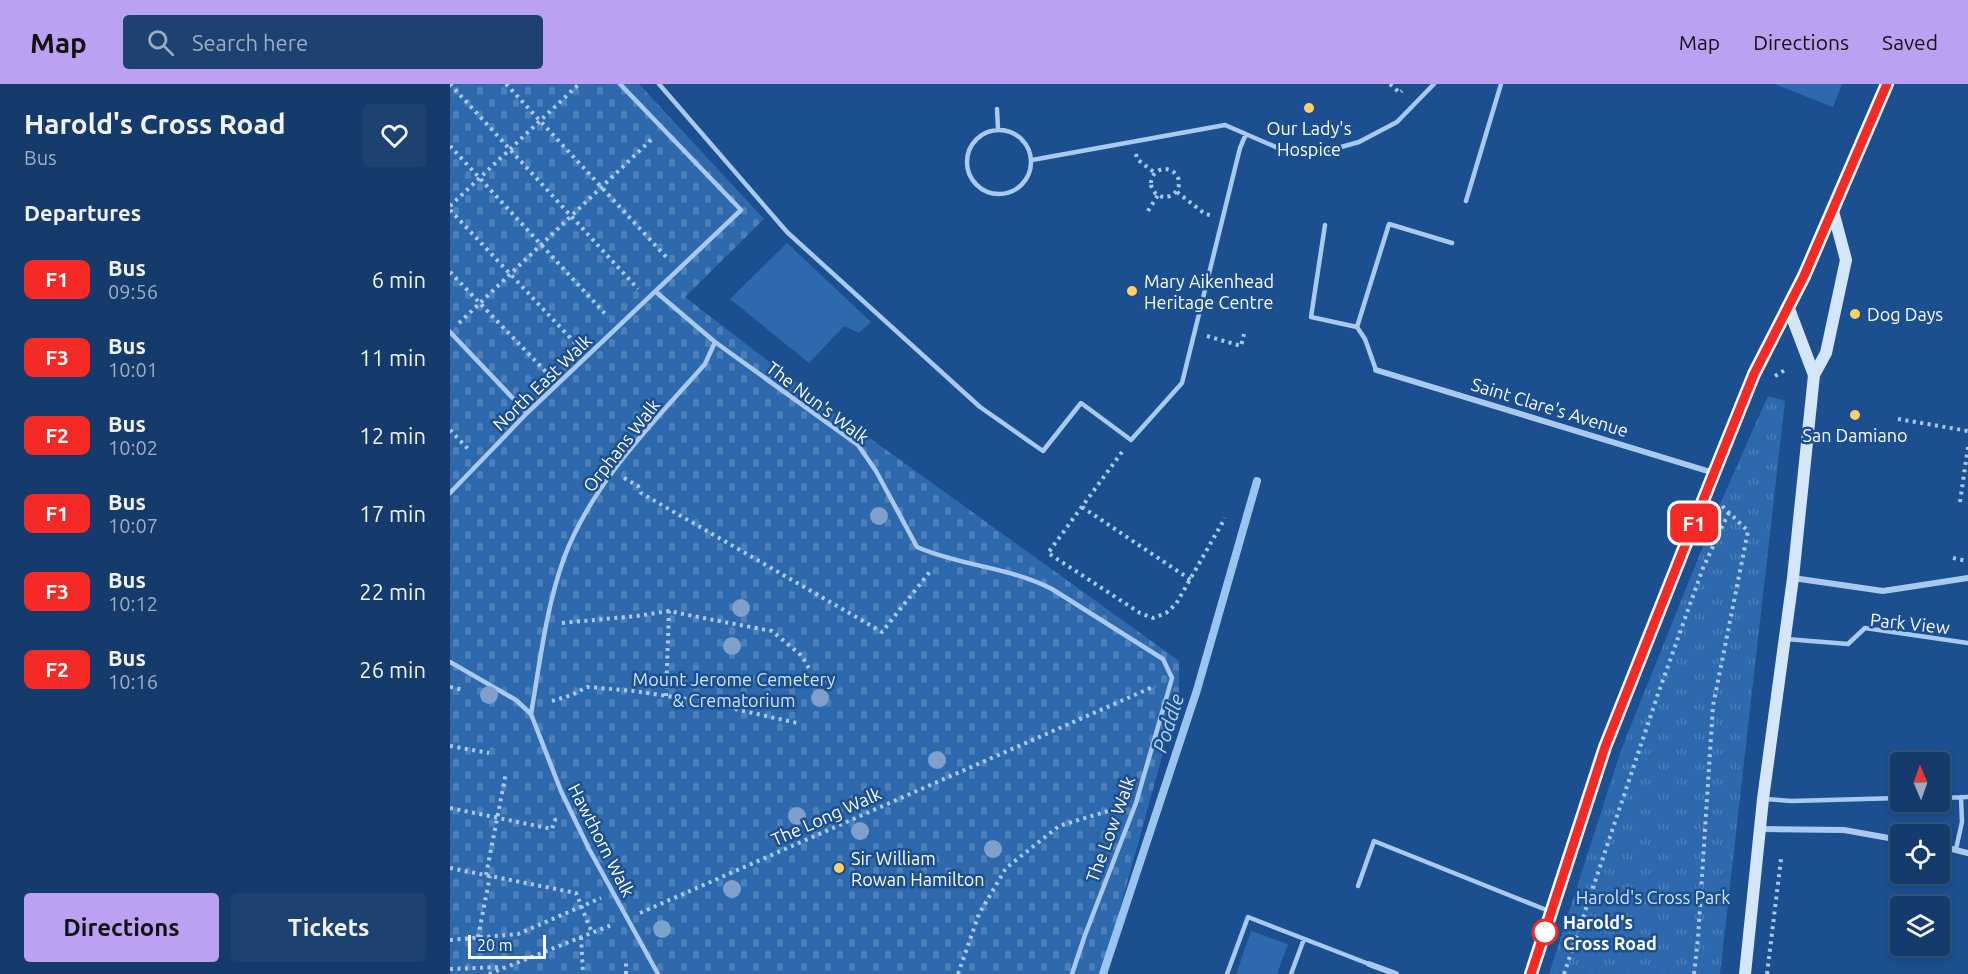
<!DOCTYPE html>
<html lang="en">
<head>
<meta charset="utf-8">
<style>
  body { margin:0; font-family:Ubuntu,sans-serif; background:#1d4271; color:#f1f3f6; height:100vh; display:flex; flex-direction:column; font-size:22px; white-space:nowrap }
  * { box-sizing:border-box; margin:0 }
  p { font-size:20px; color:#9dadc1 }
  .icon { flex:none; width:33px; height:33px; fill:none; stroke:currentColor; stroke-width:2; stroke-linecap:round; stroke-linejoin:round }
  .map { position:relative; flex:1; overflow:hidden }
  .side { display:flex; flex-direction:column; background:#143b6b; width:450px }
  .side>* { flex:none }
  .badge { padding:0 12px; border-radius:9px; font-size:21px; line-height:39px }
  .needle { width:39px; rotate:358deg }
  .buttons { position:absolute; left:1440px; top:668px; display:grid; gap:12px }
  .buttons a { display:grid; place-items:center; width:60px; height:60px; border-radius:6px; background:#143b6b; box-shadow:0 3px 9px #0003,0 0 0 2px #33557e; font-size:30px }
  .scale { position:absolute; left:18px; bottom:15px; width:78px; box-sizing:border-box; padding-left:6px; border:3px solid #fff; border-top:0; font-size:16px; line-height:21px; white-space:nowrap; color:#fff; -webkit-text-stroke:4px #1b4f8f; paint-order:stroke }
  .map>.badge { position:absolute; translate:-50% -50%; box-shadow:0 0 0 3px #fff }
  h2 { padding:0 24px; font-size:22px; line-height:54px }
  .round { display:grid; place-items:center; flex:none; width:63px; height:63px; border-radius:6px; background:#1d4271 }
  .headline { display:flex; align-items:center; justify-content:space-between; height:102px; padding:0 24px }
  h1 { font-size:28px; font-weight:700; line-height:45px }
  .primary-button { display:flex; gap:12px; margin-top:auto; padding:12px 24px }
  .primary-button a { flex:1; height:69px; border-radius:6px; background:#bca0f2; color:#111; font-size:24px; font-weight:700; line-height:69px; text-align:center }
  .primary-button a+a { background:#1d4271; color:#f1f3f6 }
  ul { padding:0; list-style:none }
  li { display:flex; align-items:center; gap:18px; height:78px; padding:0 24px }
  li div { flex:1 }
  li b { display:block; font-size:22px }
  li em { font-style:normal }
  li .badge { min-width:66px; font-weight:700; text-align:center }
  header { display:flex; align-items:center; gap:36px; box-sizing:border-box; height:84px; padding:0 30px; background:#bca0f2; color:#111 }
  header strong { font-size:28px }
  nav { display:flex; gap:33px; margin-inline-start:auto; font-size:21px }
  .search { width:420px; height:54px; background:#1d4271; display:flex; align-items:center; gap:15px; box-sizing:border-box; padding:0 21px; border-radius:6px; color:#9dadc1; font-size:22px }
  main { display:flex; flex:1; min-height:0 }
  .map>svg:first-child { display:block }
</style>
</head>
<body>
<header>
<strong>Map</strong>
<div class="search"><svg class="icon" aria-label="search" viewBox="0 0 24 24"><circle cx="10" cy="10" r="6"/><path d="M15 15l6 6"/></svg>Search here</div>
<nav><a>Map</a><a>Directions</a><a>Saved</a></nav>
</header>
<main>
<section class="side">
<div class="headline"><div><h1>Harold's Cross Road</h1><p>Bus</p></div><a class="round"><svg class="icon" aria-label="heart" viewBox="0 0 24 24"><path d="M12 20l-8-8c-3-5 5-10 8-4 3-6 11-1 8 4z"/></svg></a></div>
<h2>Departures</h2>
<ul>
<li><span class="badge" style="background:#f52a26;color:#fff">F1</span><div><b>Bus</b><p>09:56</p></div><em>6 min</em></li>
<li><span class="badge" style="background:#f52a26;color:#fff">F3</span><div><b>Bus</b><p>10:01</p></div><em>11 min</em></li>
<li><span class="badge" style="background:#f52a26;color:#fff">F2</span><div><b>Bus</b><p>10:02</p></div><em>12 min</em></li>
<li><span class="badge" style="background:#f52a26;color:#fff">F1</span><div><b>Bus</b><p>10:07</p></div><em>17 min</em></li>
<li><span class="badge" style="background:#f52a26;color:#fff">F3</span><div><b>Bus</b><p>10:12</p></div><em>22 min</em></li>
<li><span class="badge" style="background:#f52a26;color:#fff">F2</span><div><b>Bus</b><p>10:16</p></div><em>26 min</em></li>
</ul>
<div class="primary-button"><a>Directions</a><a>Tickets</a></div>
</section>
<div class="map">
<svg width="1518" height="890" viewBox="0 0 1518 890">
  <defs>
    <pattern id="cemetery-stones" width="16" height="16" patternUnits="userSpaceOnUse" patternTransform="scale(1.5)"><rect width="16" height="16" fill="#2e69ad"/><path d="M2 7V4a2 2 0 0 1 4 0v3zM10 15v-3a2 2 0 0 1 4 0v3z" fill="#4d80b9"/></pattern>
    <pattern id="park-tufts" width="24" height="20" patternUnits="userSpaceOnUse" patternTransform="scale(1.5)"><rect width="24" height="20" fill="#2e69ad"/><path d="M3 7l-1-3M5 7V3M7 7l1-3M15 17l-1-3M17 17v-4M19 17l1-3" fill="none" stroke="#4d80b9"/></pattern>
  </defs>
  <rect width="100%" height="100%" fill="#1b4f8f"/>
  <path fill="#2e69ad" d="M1324 0H1392L1383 23Z
    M337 159 421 238 409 249 394 242 359 279 280 215Z
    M801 847 838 860 827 890H786Z"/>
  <path fill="url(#cemetery-stones)" d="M0 0H189L314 135 235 213 396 337 729 577V611L652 890H0Z"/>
  <path fill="url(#park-tufts)" d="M1318 312 1335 317 1270 890H1099L1171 666 1270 420Z"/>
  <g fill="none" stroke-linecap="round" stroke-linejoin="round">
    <path stroke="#9cc4f0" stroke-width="8" d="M653 890 747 606 807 397"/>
    <path stroke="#a9c9ee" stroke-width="4" stroke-dasharray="3 4.5" stroke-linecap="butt" d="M0 0 188 205
      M56 0 218 175
      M940 0 950 9 952 7
      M0 62 158 233
      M686 70 687 75 705 89
      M701 99a14 14 0 1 1 28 0a14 14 0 1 1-28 0Z
      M727 108 755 130 760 131
      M0 122 129 0
      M0 126 127 261
      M698 127 708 111
      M0 188 97 289
      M9 239 203 54
      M757 252 791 262 794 250
      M1325 292 1335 286
      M1448 335 1518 347
      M0 346 20 367
      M672 368 598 469 690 529 703 534 716 529 726 520 775 434
      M174 394 188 402 191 409 432 548 482 485
      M1510 418 1518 363
      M632 423 741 496
      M1503 474 1517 477
      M112 539 187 532 219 527 253 534 322 547 352 572 361 588
      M0 603 14 606
      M216 612 219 527
      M102 617 122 611 137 603 184 607 250 617 347 639
      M0 662 39 669
      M0 724 102 745 105 736 108 735
      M0 784 126 809 142 849
      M36 791 56 689
      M190 829 705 602
      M28 853 40 792
      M131 853 133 890
      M0 856 68 850 151 814
      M0 885 53 883
      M39 890 164 840
      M176 890V879
      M508 890 529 830 556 784 609 742 668 724
      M1114 890 1208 610 1253 484 1279 428
      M1244 890 1248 854 1263 622 1298 447 1271 421
      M1317 890 1331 775"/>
    <path stroke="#a9c9ee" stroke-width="4.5" d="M209 0 337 148 530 323 593 367 631 319 681 356 732 299 790 64 796 50
      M547 25 548 45
      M517 78a32 32 0 1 1 64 0a32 32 0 1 1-64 0Z
      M582 76 775 41 835 67 852 70 877 67 909 58 947 38 984 0
      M1016 117 1051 0
      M875 141 861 233 907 243
      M206 208 265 258 408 361 426 387 467 463C510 482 560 483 602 505L713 575 722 594 686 719 635 851 622 890
      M0 248 77 329
      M926 286 915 255 907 243 939 140 1002 159
      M0 409 77 329 291 126 170 0
      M1336 555 1398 560 1415 544 1518 559
      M0 578 66 616 81 630 111 707 139 765 208 890
      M81 630C90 578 96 524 114 474 142 399 203 339 255 280L265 258
      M1490 714 1518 713
      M1315 715 1342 717 1450 714
      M1506 765 1512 738 1511 713
      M908 802 924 757 1099 827
      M777 890 798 833 919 880
      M841 890 854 855"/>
    <path stroke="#a9c9ee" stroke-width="6" d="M926 286 1264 389
      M1343 494 1433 507 1518 494
      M1310 745 1394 746 1450 756
      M1490 762 1518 769
      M919 880 946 890"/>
    <path stroke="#d6e6fa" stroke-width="12" d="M1339 225 1364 291
      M1081 890 1155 663 1264 389 1304 290 1355 192 1437 0
      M1295 890 1313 715 1343 494 1364 291 1376 269 1396 176 1383 127"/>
  </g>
  <g fill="#7ea0ca">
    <circle cx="429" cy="432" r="9"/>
    <circle cx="291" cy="524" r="9"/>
    <circle cx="282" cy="562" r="9"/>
    <circle cx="39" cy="611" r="9"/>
    <circle cx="370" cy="614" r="9"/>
    <circle cx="487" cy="676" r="9"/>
    <circle cx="347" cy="732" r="9"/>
    <circle cx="410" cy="747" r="9"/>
    <circle cx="543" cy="765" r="9"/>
    <circle cx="282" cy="805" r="9"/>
    <circle cx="212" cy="845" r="9"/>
  </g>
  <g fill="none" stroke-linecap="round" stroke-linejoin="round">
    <defs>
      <path id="line" d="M1081 890 1155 663 1264 389 1304 290 1354 192 1437 0"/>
    </defs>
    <use href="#line" stroke="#fff" stroke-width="14"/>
    <use href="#line" stroke="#f52a26" stroke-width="9"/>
  </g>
  <g fill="#ffd166" stroke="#1b4f8f" stroke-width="2">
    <circle cx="859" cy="24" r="6"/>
    <circle cx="682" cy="207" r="6"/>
    <circle cx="1405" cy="230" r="6"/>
    <circle cx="1405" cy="331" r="6"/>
    <circle cx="389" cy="784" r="6"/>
  </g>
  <circle fill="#fff" stroke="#f52a26" stroke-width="3" cx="1095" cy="848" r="12"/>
  <g text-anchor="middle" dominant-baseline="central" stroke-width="5" stroke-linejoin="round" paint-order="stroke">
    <g font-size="18" fill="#fff" stroke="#1b4f8f" text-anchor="start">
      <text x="859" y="44" text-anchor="middle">Our Lady's<tspan x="859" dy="21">Hospice</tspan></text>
      <text x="694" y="197">Mary Aikenhead<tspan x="694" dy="21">Heritage Centre</tspan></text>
      <text x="1417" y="230">Dog Days</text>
      <text x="1405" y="351" text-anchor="middle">San Damiano</text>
      <text x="401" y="774">Sir William<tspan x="401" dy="21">Rowan Hamilton</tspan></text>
    </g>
    <g font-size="18" fill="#fff" stroke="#1b4f8f">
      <text transform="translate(92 298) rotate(-44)">North East Walk</text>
      <text transform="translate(368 318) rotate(37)">The Nun's Walk</text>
      <text transform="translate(1100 323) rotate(17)">Saint Clare's Avenue</text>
      <text transform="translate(171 361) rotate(-52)">Orphans Walk</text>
      <text transform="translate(1460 539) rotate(6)">Park View</text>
      <text transform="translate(376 732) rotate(-24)">The Long Walk</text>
      <text transform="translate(660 745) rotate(-70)">The Low Walk</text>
      <text transform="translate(152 756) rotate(63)">Hawthorn Walk</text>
    </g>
    <g font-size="18" fill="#cfe3fa" stroke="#1b4f8f">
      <text x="284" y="595">Mount Jerome Cemetery<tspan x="284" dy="21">&amp; Crematorium</tspan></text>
      <text x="1203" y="813">Harold's Cross Park</text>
    </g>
    <g font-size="18" font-weight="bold" fill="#fff" stroke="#1b4f8f" text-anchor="start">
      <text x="1113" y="838">Harold's<tspan x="1113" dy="21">Cross Road</tspan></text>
    </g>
    <g font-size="20" font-style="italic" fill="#b5d3f5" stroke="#1b4f8f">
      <text transform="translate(718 639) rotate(-72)">Poddle</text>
    </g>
  </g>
</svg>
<div class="buttons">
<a><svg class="needle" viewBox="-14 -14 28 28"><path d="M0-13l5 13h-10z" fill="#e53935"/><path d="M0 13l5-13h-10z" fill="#9dadc1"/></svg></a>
<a><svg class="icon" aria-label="locate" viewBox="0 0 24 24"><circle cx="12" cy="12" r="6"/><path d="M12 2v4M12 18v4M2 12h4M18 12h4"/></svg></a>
<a><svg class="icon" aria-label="layers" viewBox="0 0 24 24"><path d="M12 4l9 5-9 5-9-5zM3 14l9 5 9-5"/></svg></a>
</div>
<div class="scale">20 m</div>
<b class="badge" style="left:1244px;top:439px;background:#f52a26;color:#fff">F1</b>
</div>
</main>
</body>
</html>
